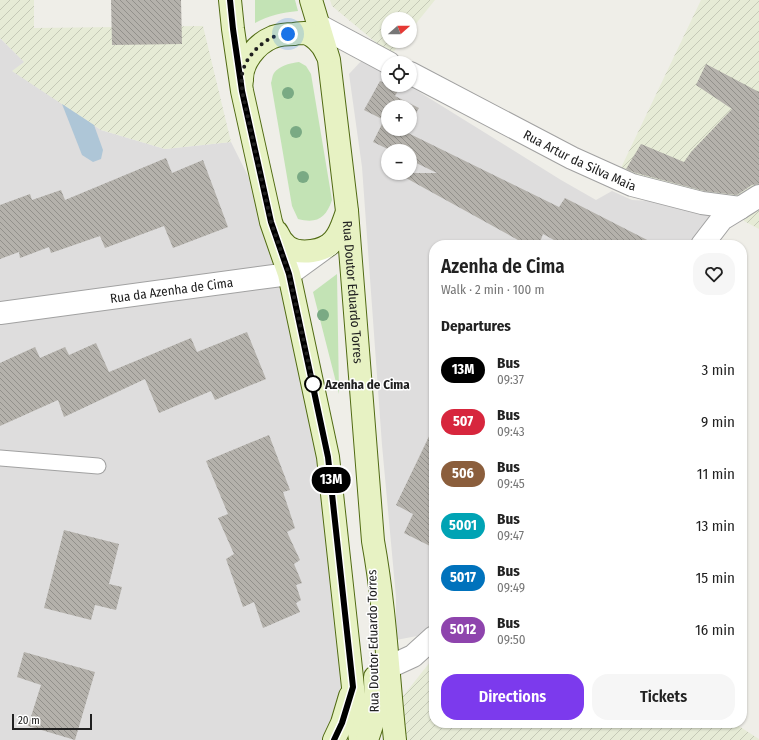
<!DOCTYPE html>
<html lang="en">
<head>
<meta charset="utf-8">
<style>
  body { margin:0; font-family:"Fira Sans Condensed",sans-serif; background:#f6f6f6; color:#222; height:100vh; display:flex; flex-direction:column; font-size:15px; white-space:nowrap }
  * { box-sizing:border-box; margin:0 }
  p { font-size:13px; color:#767676 }
  .icon { flex:none; width:22px; height:22px; fill:none; stroke:currentColor; stroke-width:2; stroke-linecap:round; stroke-linejoin:round }
  .map { position:relative; flex:1; overflow:hidden }
  .panel { position:absolute; left:429px; top:240px; width:318px; height:488px; display:flex; flex-direction:column; background:#fff; border-radius:16px; box-shadow:0 1px 3px #0004 }
  .panel>* { flex:none }
  .badge { padding:0 8px; border-radius:13px; font-size:14px; line-height:26px }
  .needle { width:26px; rotate:69deg }
  .buttons { position:absolute; left:381px; top:12px; display:grid; gap:8px }
  .buttons a { display:grid; place-items:center; width:36px; height:36px; border-radius:50%; background:#fff; box-shadow:0 1px 3px #0004; font-size:20px }
  .scale { position:absolute; left:12px; bottom:10px; width:80px; box-sizing:border-box; padding-left:4px; border:2px solid #202020; border-top:0; font-size:11px; line-height:14px; white-space:nowrap; color:#202020; -webkit-text-stroke:3px #fff; paint-order:stroke }
  .you { position:absolute; width:20px; height:20px; margin:-10px; border:3px solid #fff; border-radius:50%; background:#1a73e8; box-shadow:0 0 0 6px #1a73e833 }
  .map>.badge { position:absolute; translate:-50% -50%; box-shadow:0 0 0 2px #fff }
  h2 { padding:0 12px; font-size:15px; line-height:36px }
  .round { display:grid; place-items:center; flex:none; width:42px; height:42px; border-radius:16px; background:#f6f6f6 }
  .summary { display:flex; align-items:center; justify-content:space-between; height:68px; padding:0 12px }
  h1 { font-size:19px; font-weight:600; line-height:30px }
  .action { display:flex; gap:8px; margin-top:auto; padding:8px 12px }
  .action a { flex:1; height:46px; border-radius:16px; background:#7c3aed; color:#fff; font-size:16px; font-weight:600; line-height:46px; text-align:center }
  .action a+a { background:#f6f6f6; color:#222 }
  ul { padding:0; list-style:none }
  li { display:flex; align-items:center; gap:12px; height:52px; padding:0 12px }
  li div { flex:1 }
  li b { display:block; font-size:15px }
  li em { font-style:normal }
  li .badge { min-width:44px; font-weight:700; text-align:center }
  .map>svg:first-child { display:block }
</style>
</head>
<body>
<div class="map">
<svg width="759" height="740" viewBox="0 0 759 740">
  <defs>
    <pattern id="farmland-furrows" width="10" height="10" patternUnits="userSpaceOnUse"><rect width="10" height="10" fill="#e6ebd6"/><path d="M-1 1l2-2M0 10L10 0M9 11l2-2" fill="none" stroke="#c5c9b7"/></pattern>
    <pattern id="building-back-hatch" width="6" height="6" patternUnits="userSpaceOnUse"><rect width="6" height="6" fill="#b4b1ab"/><path d="M-1 5l2 2M0 0l6 6M5-1l2 2" fill="none" stroke="#92908b"/></pattern>
  </defs>
  <rect width="100%" height="100%" fill="#efeee8"/>
  <path fill="#dedddd" fill-rule="evenodd" d="M0 38 25 62 13 71 101 130 165 149 231 142 271 222 289 274 353 687 334 740H0Z
    M364 58 388 73V85H408L561 180 596 200 612 191 632 200 707 204 740 208 702 245H434V618L429 626 417 636 396 640V597L382 445 362 167 349 74ZM388 107H410V129H388ZM388 151H410V173H388Z"/>
  <path fill="url(#farmland-furrows)" d="M0 0H34V28L203 26 231 142 165 149 101 130 12 71 24 62 0 38Z
    M330 0H435L410 31V19H388V41H402L391 55 332 6Z
    M701 0H759V229L744 221 740 208 618 174Z
    M434 657V723H734L759 739V740H402L396 705Z"/>
  <path fill="#c3e3b5" d="M255 0H295L298 11C281 13 270 15 255 23Z
    M299 62 306 66 311 74 332 200C326 218 317 224 298 219L292 206 271 83C272 81 272 76 274 73 279 66 290 63 299 62Z
    M337 274 339 394 313 292Z"/>
  <path fill="#aec6d7" d="M62 104 94 125 103 150 101 159 93 162 82 155Z"/>
  <path fill="url(#building-back-hatch)" d="M111 0H181L182 44 112 45Z
    M706 64 759 92V184L752 185 737 195 704 191 636 173 626 169 641 144 684 162 691 152 732 109 696 85Z
    M380 81 399 89 395 96 419 108 410 124V107H388V129H407L406 132 559 207 565 198 657 245H563L543 234 539 245H527L397 173H437L410 160V151H392L373 142 384 120 364 110Z
    M166 158 172 173 203 160 228 227 173 248 164 226 105 248 100 236 51 253 49 247 20 258 19 252 0 259V205L30 194 32 200 61 190 65 200Z
    M247 332 266 379 215 400 211 391 159 413 145 379 64 417 58 400 0 426V363L35 347 40 358 65 347 69 355 96 343 109 372 191 338 197 352Z
    M434 426V548L404 533 413 514 396 505Z
    M269 435 290 490 283 492 295 528 287 532 300 560 294 564 302 583 296 585 301 600 296 603 300 612 263 628 254 602 243 607 226 559 234 554 218 518 228 514 206 461Z
    M64 530 119 544 109 584 122 587 116 610 95 605 91 620 44 608Z
    M24 652 95 672 75 740 28 726 41 685 17 677Z"/>
  <g fill="none" stroke-linecap="round" stroke-linejoin="round">
    <defs>
      <path id="lane" d="M0 458 98 466"/>
      <g id="street">
        <path d="M320 26 389 63"/>
        <path id="s1" d="M410 73 572 158 632 185 702 203 740 208 759 196"/>
        <path d="M702 245 722 219 740 208"/>
        <path id="s2" d="M0 313 289 274 329 245"/>
        <path d="M389 667 413 656 434 637"/>
      </g>
      <g id="secondary">
        <path d="M230 0 233 29 242 91 271 222 289 274 328 457 353 687 360 740"/>
        <path id="s3" d="M311 0 329 60 347 211 373 541C385 607 388 673 395 740"/>
        <path d="M242 81C241 63 256 44 273 37 279 35 288 34 294 34 297 33 301 33 304 33 313 34 323 45 326 53"/>
        <path d="M277 232C279 237 283 243 288 247 300 255 324 252 334 240 341 232 343 222 347 212"/>
        <path d="M334 740 342 723 350 696"/>
        <path d="M367 740 376 713 375 677"/>
      </g>
    </defs>
    <use href="#lane" stroke="#a1a1a1" stroke-width="17"/>
    <use href="#street" stroke="#a1a1a1" stroke-width="24"/>
    <use href="#secondary" stroke="#516b13" stroke-width="24"/>
    <use href="#lane" stroke="#fff" stroke-width="15"/>
    <use href="#street" stroke="#fff" stroke-width="22"/>
    <use href="#secondary" stroke="#e7f2c3" stroke-width="22"/>
  </g>
  <g fill="#7aaa84">
    <circle cx="288" cy="93" r="6"/>
    <circle cx="296" cy="132" r="6"/>
    <circle cx="303" cy="177" r="6"/>
    <circle cx="323" cy="315" r="6"/>
  </g>
  <g fill="none" stroke-linecap="round" stroke-linejoin="round">
    <defs>
      <path id="line" d="M230 0 233 29 242 91 271 222 289 274 328 457 353 687 342 723 334 740"/>
    </defs>
    <use href="#line" stroke="#fff" stroke-width="9"/>
    <use href="#line" stroke="#000" stroke-width="6"/>
    <path stroke="#202020" stroke-width="4" stroke-dasharray="0 7.2" d="M288 34C283 35 277 35 273 37 258 44 244 60 242 75 241 80 242 86 242 91L271 222 289 274 313 384"/>
  </g>
  <circle fill="#fff" stroke="#000" stroke-width="2" cx="313" cy="384" r="8"/>
  <g text-anchor="middle" dominant-baseline="central" stroke-width="3" stroke-linejoin="round" paint-order="stroke">
    <g font-size="13" fill="#202020" stroke="#fff">
      <text stroke="none"><textPath href="#s1" startOffset="191">Rua Artur da Silva Maia</textPath></text>
      <text stroke="none"><textPath href="#s2" startOffset="173">Rua da Azenha de Cima</textPath></text>
      <text stroke="none"><textPath href="#s3" startOffset="296">Rua Doutor Eduardo Torres</textPath></text>
      <text transform="translate(373 641) rotate(-91)">Rua Doutor Eduardo Torres</text>
    </g>
    <g font-size="13" font-weight="bold" fill="#202020" stroke="#fff" text-anchor="start">
      <text x="325" y="384">Azenha de Cima</text>
    </g>
  </g>
</svg>
<div class="buttons">
<a><svg class="needle" viewBox="-14 -14 28 28"><path d="M0-13l5 13h-10z" fill="#e53935"/><path d="M0 13l5-13h-10z" fill="#767676"/></svg></a>
<a><svg class="icon" aria-label="locate" viewBox="0 0 24 24"><circle cx="12" cy="12" r="6"/><path d="M12 2v4M12 18v4M2 12h4M18 12h4"/></svg></a>
<a>+</a>
<a>−</a>
</div>
<div class="scale">20 m</div>
<div class="you" style="left:288px;top:34px"></div>
<b class="badge" style="left:331px;top:480px;background:#000;color:#fff">13M</b>
<section class="panel">
<div class="summary"><div><h1>Azenha de Cima</h1><p>Walk · 2 min · 100 m</p></div><a class="round"><svg class="icon" aria-label="heart" viewBox="0 0 24 24"><path d="M12 20l-8-8c-3-5 5-10 8-4 3-6 11-1 8 4z"/></svg></a></div>
<h2>Departures</h2>
<ul>
<li><span class="badge" style="background:#000;color:#fff">13M</span><div><b>Bus</b><p>09:37</p></div><em>3 min</em></li>
<li><span class="badge" style="background:#d7263d;color:#fff">507</span><div><b>Bus</b><p>09:43</p></div><em>9 min</em></li>
<li><span class="badge" style="background:#8b5e3c;color:#fff">506</span><div><b>Bus</b><p>09:45</p></div><em>11 min</em></li>
<li><span class="badge" style="background:#00a3b4;color:#fff">5001</span><div><b>Bus</b><p>09:47</p></div><em>13 min</em></li>
<li><span class="badge" style="background:#0072bc;color:#fff">5017</span><div><b>Bus</b><p>09:49</p></div><em>15 min</em></li>
<li><span class="badge" style="background:#8e44ad;color:#fff">5012</span><div><b>Bus</b><p>09:50</p></div><em>16 min</em></li>
</ul>
<div class="action"><a>Directions</a><a>Tickets</a></div>
</section>
</div>
</body>
</html>
